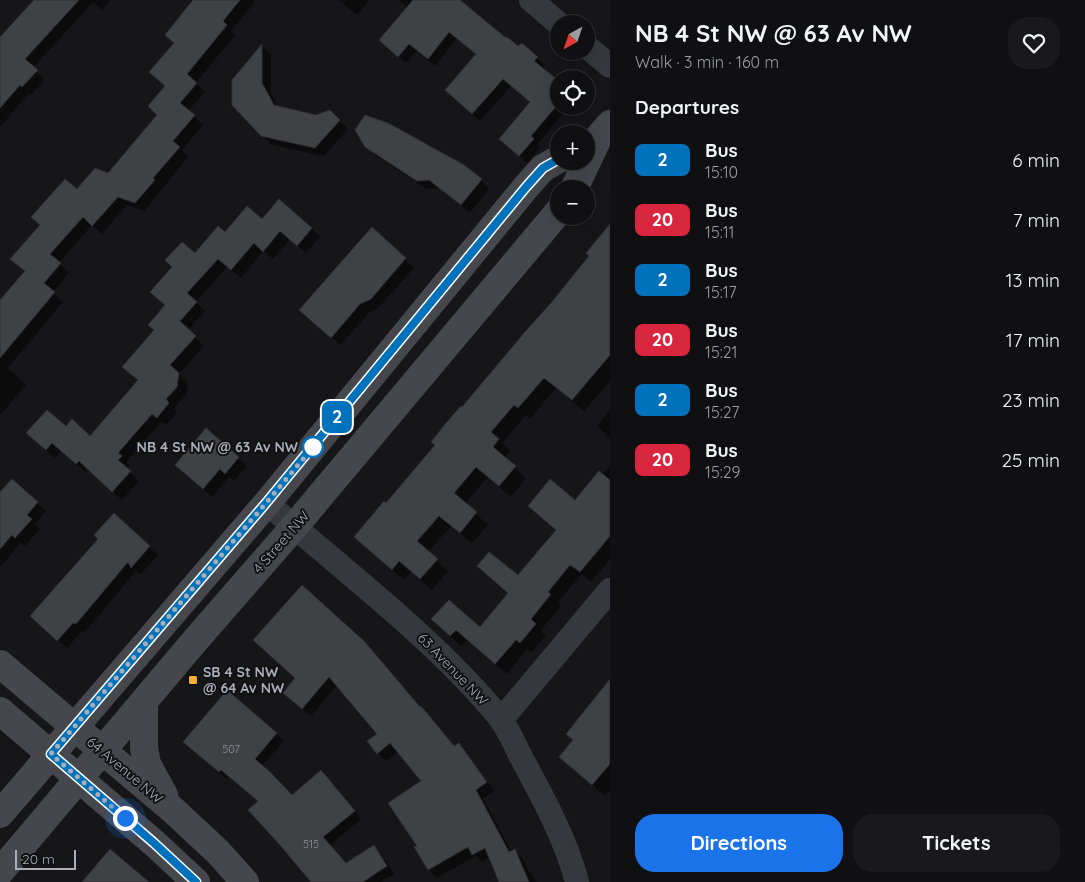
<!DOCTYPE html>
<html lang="en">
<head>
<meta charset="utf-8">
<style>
  body { margin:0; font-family:Quicksand,sans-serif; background:#19191b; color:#f1f3f6; height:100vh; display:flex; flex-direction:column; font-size:19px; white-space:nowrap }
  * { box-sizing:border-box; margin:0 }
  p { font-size:16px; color:#9c9d9f }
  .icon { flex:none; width:28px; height:28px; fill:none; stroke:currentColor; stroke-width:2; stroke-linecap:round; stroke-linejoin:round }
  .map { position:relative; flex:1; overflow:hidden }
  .sheet { display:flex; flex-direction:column; background:#101012; width:475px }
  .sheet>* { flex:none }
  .badge { padding:0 10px; border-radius:8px; font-size:18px; line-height:32px }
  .needle { width:32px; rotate:220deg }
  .controls { position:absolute; left:550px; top:15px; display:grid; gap:10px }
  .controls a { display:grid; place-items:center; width:45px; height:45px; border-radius:50%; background:#101012; box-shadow:0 5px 20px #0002,0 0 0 1px #303032; font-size:25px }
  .scale { position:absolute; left:15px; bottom:12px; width:61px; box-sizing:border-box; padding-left:5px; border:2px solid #a8adb8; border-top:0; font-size:14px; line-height:18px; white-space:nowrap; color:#a8adb8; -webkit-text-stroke:4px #111113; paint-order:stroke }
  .you { position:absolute; width:25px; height:25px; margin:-12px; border:4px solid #fff; border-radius:50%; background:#1a73e8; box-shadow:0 0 0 8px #1a73e833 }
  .map>.badge { position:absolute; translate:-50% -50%; box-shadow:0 0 0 2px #fff }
  h2 { padding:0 25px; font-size:19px; line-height:45px }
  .round { display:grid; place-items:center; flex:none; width:52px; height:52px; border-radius:20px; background:#19191b }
  .overview { display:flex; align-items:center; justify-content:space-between; height:85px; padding:0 25px }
  h1 { font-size:24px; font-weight:800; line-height:38px }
  .cta { display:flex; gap:10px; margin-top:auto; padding:10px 25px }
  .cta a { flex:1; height:58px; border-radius:20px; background:#1a73e8; color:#fff; font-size:20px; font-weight:800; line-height:58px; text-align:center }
  .cta a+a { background:#19191b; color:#f1f3f6 }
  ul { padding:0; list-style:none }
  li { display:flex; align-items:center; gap:15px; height:60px; padding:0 25px }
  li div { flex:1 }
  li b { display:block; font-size:19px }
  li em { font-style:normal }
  li .badge { min-width:55px; font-weight:700; text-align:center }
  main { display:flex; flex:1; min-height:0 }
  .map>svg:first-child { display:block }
</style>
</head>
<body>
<main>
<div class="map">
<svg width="610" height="882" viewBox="0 0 610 882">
  <rect width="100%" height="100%" fill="#161618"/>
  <path fill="#0007" d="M36 0H111L102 10 93 2 33 68 45 80 31 95 29 93 0 127V39Z
    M195 0H253L255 2 231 31 235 35 196 83 205 92 188 111 203 125 182 150 188 157 144 211 127 205 102 234 92 225 59 263 69 273 53 292 63 302 8 368 26 385 0 415V302L26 272 21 267 77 191 108 174 159 115 166 87 175 43Z
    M339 0H369L357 15Z
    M398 0H458L518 48 522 44 544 65 542 68 559 82V106H569L538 144 540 147 527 163 501 139 531 103 511 86 480 121 454 97 477 54 457 38 435 66 417 51 406 63 388 47 408 8Z
    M262 46 271 54V93L278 107 316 117 330 112 348 129 324 156 272 145 233 105V81Z
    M366 146 481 180 489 189 470 213 439 188 427 189 375 155Z
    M262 221 311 228 320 237 306 253 290 239 273 259 263 251 241 278 227 267 196 302 205 311 188 330 204 346 179 374 188 383 186 395 174 408 177 413 166 425 161 422 126 462 130 466 126 469 139 481 122 500 88 469 85 472 61 451 55 458 37 441 66 428 91 438 139 381 133 376 166 306 195 255 225 234Z
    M610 226V381L584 411 556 388 530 419 526 415 502 443 510 451 504 458 526 478 511 497 488 477 465 504 488 525 472 543 451 526 428 552 448 571 432 590 411 572 404 580 367 548 386 504 436 445 462 409 591 256Z
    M372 229 414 268 379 307 369 313 340 345 310 318Z
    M610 410V439L597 426Z
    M206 430 247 466 234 481 229 477 212 497 176 465Z
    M610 466V559L591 582 582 574 558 602 561 606 541 630 546 635 531 653 527 649 507 674 467 640 461 646 444 630 480 628 509 593 518 577 557 530 529 506 575 502Z
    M12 480 46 511 35 524 40 529 25 546 21 543 0 567V494Z
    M114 515 158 555 140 575 136 571 85 632 82 631 67 648 40 625 100 539Z
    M263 648 421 707 455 747 459 744 467 753 494 791 483 799 512 852 515 851 523 859 528 870 537 882H500L490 857 482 862 476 856 437 878 429 870 419 846 423 782 398 751 386 761 378 753V734L337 685 311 716 293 701 284 693 296 678Z
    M610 681V790L605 796 561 757 574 741Z
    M276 734 284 741 262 766 292 797 328 780 361 819 330 845 346 865 373 847 381 854 394 874 381 882H311L259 801 229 777 227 779 192 749Z"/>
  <path fill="#404145" stroke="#303034" d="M34 0H79L25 59 38 70 22 87 20 85 0 108V37Z
    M193 0H240L223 21 227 25 187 74 197 83 180 103 195 115 173 141 180 147 153 178 155 180 135 203 118 197 92 226 83 217 50 254 61 263 44 283 55 292 0 358V300L25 271 10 259 40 225 31 217 65 179 77 189 95 168 108 173 157 115 148 106 165 86 149 72 174 43 165 35Z
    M413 0H460L506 38 507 37 518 46 522 43 538 57 534 61 559 81V103L531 136 534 139 519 156 499 139 530 102 503 79 472 114 445 90 476 54 449 32 428 59 409 44 398 57 379 40Z
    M262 44V83L274 105 316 115 330 110 340 120 315 148 261 136 232 105V80Z
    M365 115 388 123 464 165 482 179 461 205 429 180 417 181 365 147 355 130Z
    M279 199 312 228 297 246 280 231 263 252 254 243 231 270 218 259 187 293 197 302 180 321 196 336 170 365 179 373 177 387 166 399 169 403 157 418 152 414 118 453 122 456 118 460 131 471 112 492 79 461 76 464 52 443 46 450 26 433 47 410 66 426 72 419 90 436 138 380 122 367 154 330 148 325 165 305 150 292 172 267 165 260 182 242 195 253 218 226 225 232 247 206 262 219Z
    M610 224V355L572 400 544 378 518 408 514 405 491 432 499 439 493 447 516 466 499 486 476 467 454 493 477 512 460 533 439 516 417 541 438 559 420 579 399 561 392 570 354 537 384 501 386 503 435 445 431 442 446 423 461 406 462 407 525 332 551 303 589 256 586 253Z
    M372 227 406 258 371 299 360 304 331 338 299 310Z
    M206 428 239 457 225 474 220 469 203 489 175 465Z
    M599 471 610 480V536L580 572 570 565 548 592 551 594 531 619 536 624 520 643 516 640 495 664 456 630 450 636 431 619 449 600 480 627 508 593 477 566 489 552 518 575 556 530 528 506 550 479 575 500Z
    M12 479 38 502 27 515 32 519 15 538 12 535 0 549V492Z
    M114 513 150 546 131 568 128 562 76 624 73 623 57 641 30 616 98 539 94 535Z
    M302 585 365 642 420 707 421 706 454 746 459 743 487 782 476 790 509 852 515 849 529 882H499L485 848 472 855 468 847 428 870 414 847 417 846 388 803 421 781 390 743 377 754 367 741 377 734 329 677 302 709 283 693 295 678 253 640Z
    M610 679V764L592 785 559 757 573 740 566 734Z
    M227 690 277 733 255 759 269 771 292 795 321 770 355 811 323 837 346 863 374 845 387 866 363 882H311L280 845 248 810 258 801 221 770 219 772 183 742Z
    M110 849 149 882H82Z"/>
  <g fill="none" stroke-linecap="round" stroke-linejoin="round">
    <path stroke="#37383d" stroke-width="24" d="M531 0 559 24
      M586 46 610 66
      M267 503C346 573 432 636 500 718 508 729 514 743 520 755 541 794 566 839 577 882
      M501 720 610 590"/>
    <path stroke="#45474d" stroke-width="28" d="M574 189 598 138 610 124
      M0 664 174 811 218 852 245 882
      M144 703V748L147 764 164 795
      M0 711 154 843 196 882
      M0 814 267 503 526 187 543 168 559 159
      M0 872 193 643 294 527 559 211"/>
  </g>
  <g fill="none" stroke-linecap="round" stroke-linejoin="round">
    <defs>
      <path id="line" d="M196 882 154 843 51 754 266 503 526 187 543 168 559 159"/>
    </defs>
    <use href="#line" stroke="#fff" stroke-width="11"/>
    <use href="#line" stroke="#0072bc" stroke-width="8"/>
    <path stroke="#a8adb8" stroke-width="5" stroke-dasharray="0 9" d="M125 818 51 754 266 503 314 446 313 447"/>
  </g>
  <circle fill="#fff" stroke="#0072bc" stroke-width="2.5" cx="313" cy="447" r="10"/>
  <rect fill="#f2b134" stroke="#111113" stroke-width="2" x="188" y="675" width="10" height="10" rx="2.5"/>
  <g text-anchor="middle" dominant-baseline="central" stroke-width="4" stroke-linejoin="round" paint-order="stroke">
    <g font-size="11" fill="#8e929b">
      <text x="231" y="749">507</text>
      <text x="311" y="844">515</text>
    </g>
    <g font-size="14" font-weight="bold" fill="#a8adb8" stroke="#111113" text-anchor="end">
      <text x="298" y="447">NB 4 St NW @ 63 Av NW</text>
    </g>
    <g font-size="14" fill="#a8adb8" stroke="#111113">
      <text transform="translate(281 542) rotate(-49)">4 Street NW</text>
      <text transform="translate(453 669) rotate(46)">63 Avenue NW</text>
      <text transform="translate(125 770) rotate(40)">64 Avenue NW</text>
    </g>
    <g font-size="14" font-weight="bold" fill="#a8adb8" stroke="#111113" text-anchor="start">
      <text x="203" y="672">SB 4 St NW<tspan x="203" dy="16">@ 64 Av NW</tspan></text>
    </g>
  </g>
</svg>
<div class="controls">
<a><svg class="needle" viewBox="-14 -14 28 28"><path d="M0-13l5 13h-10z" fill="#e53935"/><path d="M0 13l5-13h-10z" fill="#9c9d9f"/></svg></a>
<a><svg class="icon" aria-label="locate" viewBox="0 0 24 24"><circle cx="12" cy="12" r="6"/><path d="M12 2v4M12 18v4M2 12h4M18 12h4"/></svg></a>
<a>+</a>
<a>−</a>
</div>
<div class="scale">20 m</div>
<div class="you" style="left:125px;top:818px"></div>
<b class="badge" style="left:337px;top:417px;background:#0072bc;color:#fff">2</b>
</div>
<section class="sheet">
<div class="overview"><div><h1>NB 4 St NW @ 63 Av NW</h1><p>Walk · 3 min · 160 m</p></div><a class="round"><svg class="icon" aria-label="heart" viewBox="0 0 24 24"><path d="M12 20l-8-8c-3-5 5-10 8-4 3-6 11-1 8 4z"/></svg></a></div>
<h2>Departures</h2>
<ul>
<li><span class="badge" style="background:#0072bc;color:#fff">2</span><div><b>Bus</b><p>15:10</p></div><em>6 min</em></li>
<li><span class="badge" style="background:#d7263d;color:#fff">20</span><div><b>Bus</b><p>15:11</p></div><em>7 min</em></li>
<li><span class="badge" style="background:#0072bc;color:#fff">2</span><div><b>Bus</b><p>15:17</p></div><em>13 min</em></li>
<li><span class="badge" style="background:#d7263d;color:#fff">20</span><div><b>Bus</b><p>15:21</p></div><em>17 min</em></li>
<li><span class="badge" style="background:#0072bc;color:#fff">2</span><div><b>Bus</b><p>15:27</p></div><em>23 min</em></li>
<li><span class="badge" style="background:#d7263d;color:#fff">20</span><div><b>Bus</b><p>15:29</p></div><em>25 min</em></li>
</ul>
<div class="cta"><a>Directions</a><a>Tickets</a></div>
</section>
</main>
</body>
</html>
